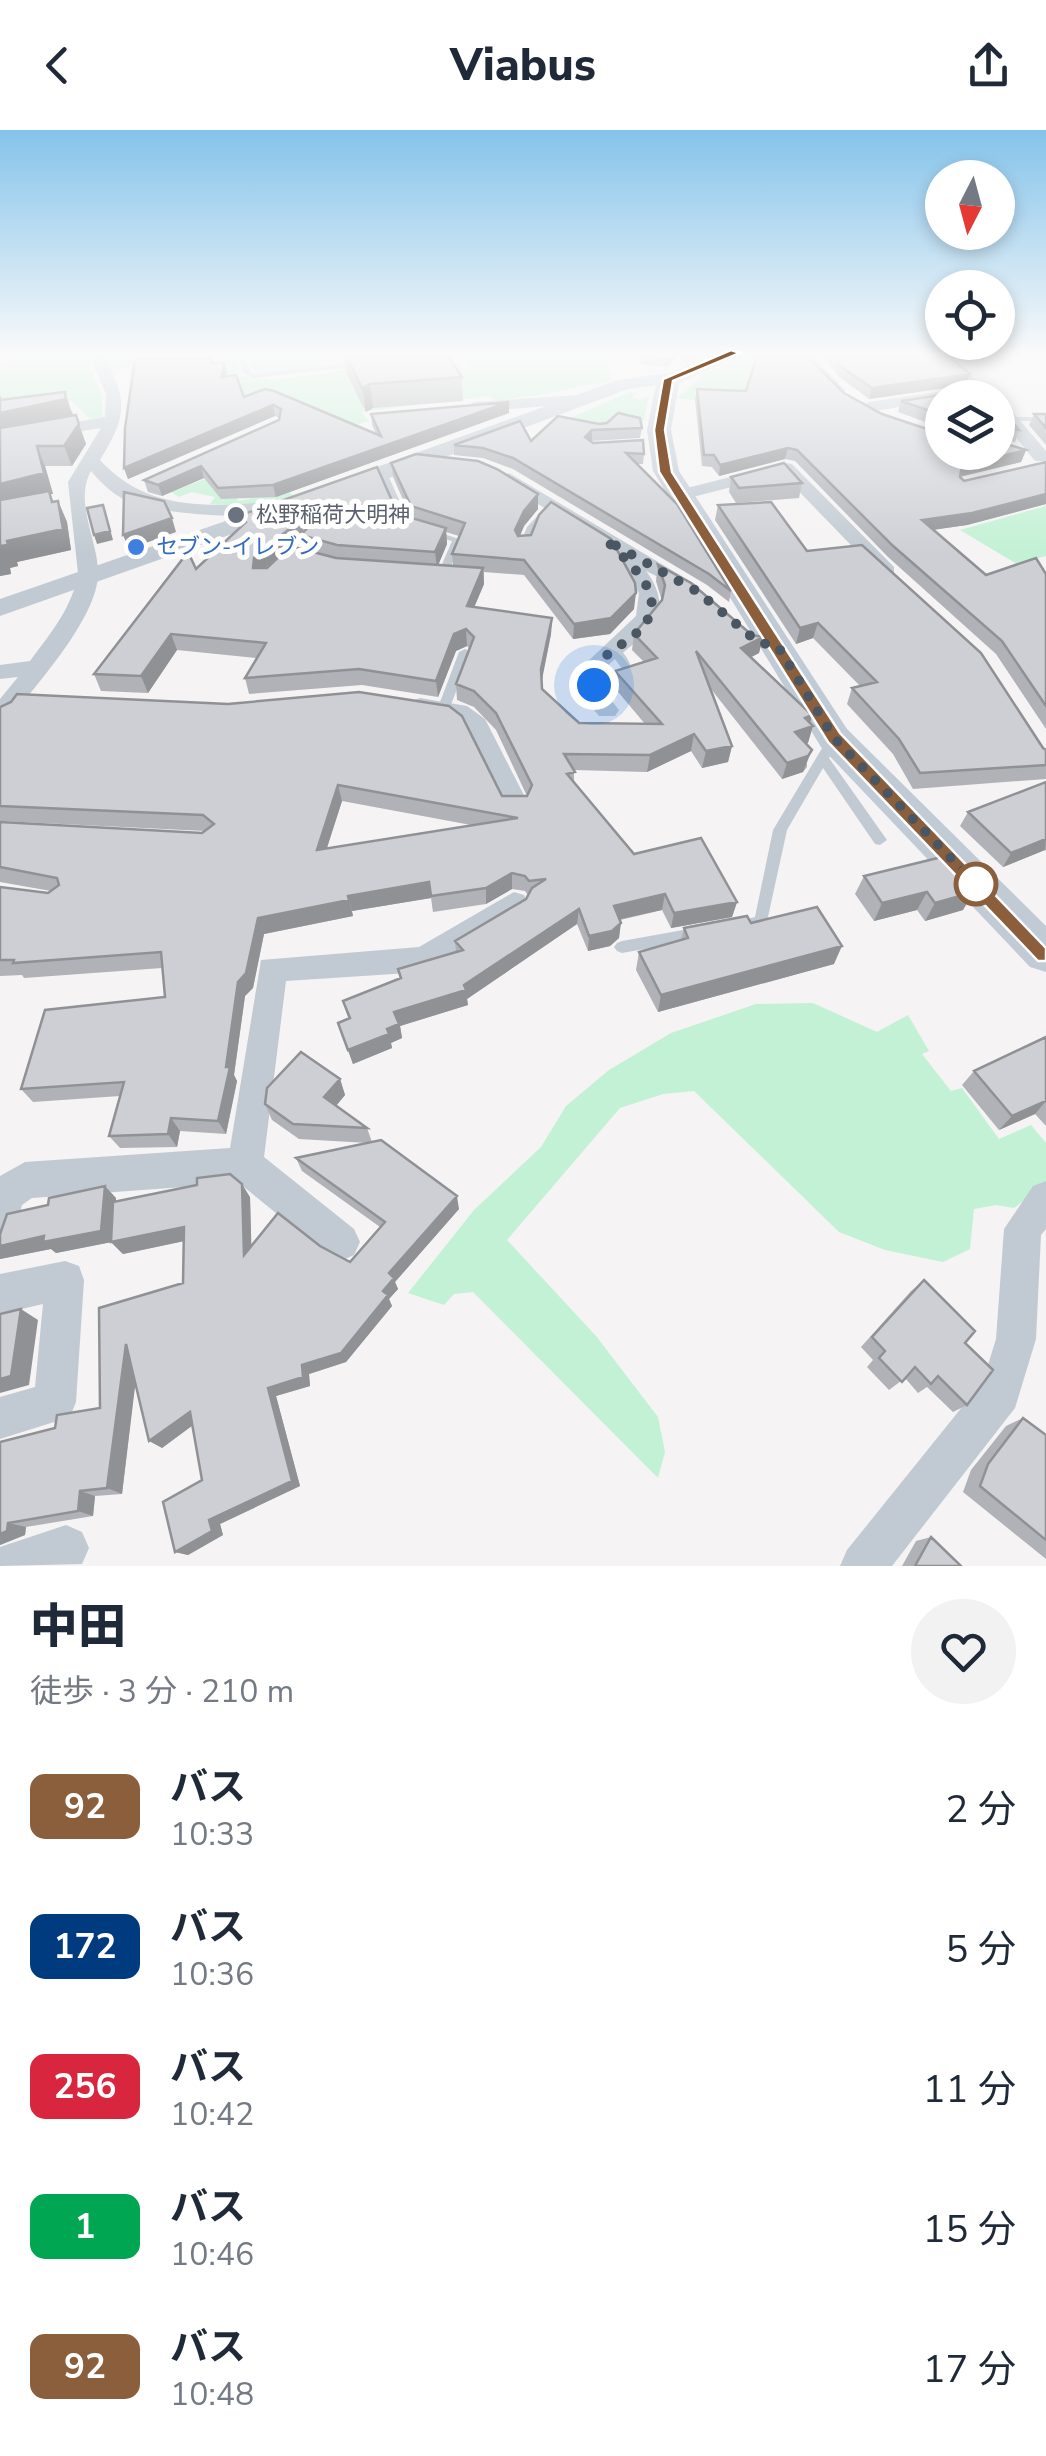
<!DOCTYPE html>
<html lang="ja">
<head>
<meta charset="utf-8">
<style>
  body { margin:0; font-family:"Nunito Sans","Noto Sans JP",sans-serif; background:#f2f2f3; color:#1f2937; height:100vh; display:flex; flex-direction:column; font-size:38px; white-space:nowrap }
  * { box-sizing:border-box; margin:0 }
  p { font-size:32px; color:#747a83 }
  .icon { flex:none; width:55px; height:55px; fill:none; stroke:currentColor; stroke-width:2; stroke-linecap:round; stroke-linejoin:round }
  .map { position:relative; height:1436px; overflow:hidden }
  .panel { display:flex; flex-direction:column; background:#fff; flex:1 }
  .panel>* { flex:none }
  .badge { padding:0 20px; border-radius:15px; font-size:35px; line-height:65px }
  .needle { width:65px; rotate:186deg }
  .buttons { position:absolute; left:925px; top:30px; display:grid; gap:20px }
  .buttons a { display:grid; place-items:center; width:90px; height:90px; border-radius:50%; background:#fff; box-shadow:0 5px 15px #0003; font-size:50px }
  .you { position:absolute; width:50px; height:50px; margin:-25px; border:8px solid #fff; border-radius:50%; background:#1a73e8; box-shadow:0 0 0 15px #1a73e833 }
  .map>.badge { position:absolute; translate:-50% -50%; box-shadow:0 0 0 5px #fff }
  .round { display:grid; place-items:center; flex:none; width:105px; height:105px; border-radius:52px; background:#f2f2f3 }
  .summary { display:flex; align-items:center; justify-content:space-between; height:170px; padding:0 30px }
  h1 { font-size:48px; font-weight:800; line-height:75px }
  ul { padding:0; list-style:none }
  li { display:flex; align-items:center; gap:30px; height:140px; padding:0 30px }
  li div { flex:1 }
  li b { display:block; font-size:38px }
  li em { font-style:normal }
  li .badge { min-width:110px; font-weight:700; text-align:center }
  header { display:flex; justify-content:space-between; align-items:center; height:130px; padding:0 30px; background:#fff; font-size:45px; font-weight:800 }
  .map>svg:first-child { display:block }
</style>
</head>
<body>
<header><svg class="icon" aria-label="back" viewBox="0 0 24 24"><path d="M15 5l-7 7 7 7"/></svg>Viabus<svg class="icon" aria-label="share" viewBox="0 0 24 24"><path d="M12 15V3M7 8l5-5 5 5M5 13v7h14v-7"/></svg></header>
<div class="map">
<svg width="1046" height="1436" viewBox="0 0 1046 1436">
  <rect width="100%" height="100%" fill="#f5f3f3"/>
  <path fill="#c3f1d5" d="M101 223H339L341 226 318 230 320 237 265 243 253 241 250 229 236 230 241 246 273 250 360 238 346 243 352 257 470 237 456 223H634L606 228 611 250C572 259 535 267 495 270L489 266 361 282 369 291 338 301 235 360 238 371 279 363 284 359 296 367C268 376 240 376 210 374L215 367 192 362 179 367 171 362 308 310 257 266 240 265 226 249 227 243 173 235 110 239Z
    M84 226 101 262 103 287 90 289 72 271 0 279V235Z
    M745 228 763 230 804 247 705 271 677 268 705 243Z
    M630 262H638L632 267 640 270 649 266 643 293 615 287 596 303 556 294Z
    M1046 376V426L1017 434 960 400Z
    M813 873 877 902 908 885 929 921 922 924 951 961 962 958 999 1009 1031 995 1046 1013V1053L1014 1078 996 1075 974 1079 970 1119 943 1132 885 1120 839 1102 694 961 663 964 620 978 507 1110 596 1206 658 1287 665 1322 658 1348 473 1162 454 1164 444 1175 408 1163 474 1080 541 1017 566 976 609 940 671 903 756 874Z"/>
  <g fill="none" stroke-linecap="round" stroke-linejoin="round">
    <path fill="#c1cad2" fill-rule="evenodd" d="M16 223H28L0 230V226Z
      M93 223H129L96 227H93Z
      M239 223H245L250 241 254 244 363 232 367 234 363 236 253 248 242 242Z
      M952 234H958L996 268H987L952 238Z
      M1009 287H1046V291H1009Z
      M383 340 387 343 410 394 415 396V400H409L401 396 379 343Z
      M544 379 552 381 536 398 527 419H521L519 417 527 397Z
      M432 400 462 410 447 446 442 449 437 446 452 411 429 405V401Z
      M613 515C621 517 632 533 631 540H623L607 518 609 516Z
      M465 519 471 522 449 580 443 584 439 583 437 580 459 522Z
      M834 604 840 608 829 628 887 710 880 715 875 714 823 638 787 700 766 796 745 801 740 799 738 795 740 791 755 787 773 700 830 605Z
      M700 797 705 799 707 803 705 807 700 809 622 823 617 821 614 817 617 813 622 811Z"/>
    <path fill="#c1cad2" fill-rule="evenodd" d="M88 223H102C128 269 128 285 100 330 151 386 220 376 290 370L299 376C277 394 164 384 135 374 116 368 103 355 91 341 73 373 100 413 98 447 94 492 36 555 8 591L0 593V569L18 547 0 549V535L30 531C50 504 73 477 78 443L68 352 101 298 0 315V305L105 287 106 264Z
      M682 223H696L699 239H689L680 228Z
      M804 223H818L823 237 845 260 842 263H832L809 238Z
      M936 262 942 264V270L869 282 861 277 869 272Z
      M577 265 583 267V273L474 282 466 277 474 272Z
      M998 270 1004 272 1046 321V331H1035L998 285Z
      M786 333 792 334 894 437V445H880L782 344 681 370 672 365 675 361Z
      M509 343 700 457 690 463 646 441C681 488 639 507 606 537L607 565 619 580 615 586H599L583 567 584 535 636 486 639 463 613 427 616 423 503 352 500 348Z
      M420 568 467 576 485 589 528 673 524 680H506L466 600 452 589 412 581 408 576 412 571Z
      M514 762 524 765 528 773 524 781 424 842 286 851 264 1027 354 1099 360 1112 354 1125 341 1131 328 1125 239 1053 32 1068 22 1075 13 1112 0 1118V1046L25 1032 230 1018 261 830 419 817Z
      M1046 1051V1099L1041 1105 1036 1209 1015 1278 892 1436H840L847 1420 983 1251 996 1209 1004 1099 1033 1056Z
      M65 1131 79 1136 84 1150 76 1272 70 1287 0 1309V1267L35 1257 43 1174 0 1184V1144Z
      M66 1395 82 1402 89 1418 82 1434 0 1436V1417Z"/>
    <path fill="#c1cad2" fill-rule="evenodd" d="M668 243 675 245V253L628 259 346 364 338 366 326 359 330 354 618 250Z
      M289 369 301 376 297 381 0 486V469Z"/>
    <path fill="#c1cbd6" fill-rule="evenodd" d="M717 223H746L679 253 671 300 679 341 847 599 1046 796V842L1030 837 821 617 653 341 647 300 657 249Z"/>
  </g>
  <path fill="#b0b2b7" fill-rule="evenodd" d="M344 223H446L462 247 463 271 373 278 366 282 346 243Z
    M678 223 668 237 641 234 642 226Z
    M758 223H809L814 233 844 263 882 284 924 298 942 302V322H998V268H942V298L898 282 901 271 987 258 998 265 999 276 1019 300 1015 312 1000 309V312L1026 320 1021 332 960 347 964 351 1046 332V374L967 395 933 400 986 445 1036 428 1046 444V599L996 524 888 427 795 331 785 329 719 346 712 337 702 336 695 270 697 259 746 261Z
    M822 223H945L966 255 869 269 838 246Z
    M213 233 227 243 226 246 244 267 376 304 372 295 371 284 509 283 276 367 221 369 204 348 162 366 148 362 144 350 279 290 280 288 275 286 128 349 124 338Z
    M0 265 2 269 72 281 86 314 72 336H45L53 364H50L53 372 58 371 67 392 71 420 17 432 18 436 10 438 11 444 0 446Z
    M1034 284H1046V315L1029 295Z
    M599 294 642 298 640 308 591 311 593 313 644 324 643 334H637L731 461 729 472 707 455 513 339 483 328 454 325V315L531 311Z
    M391 333 538 364V379L524 396 519 406 634 479 610 504 573 509 524 445 484 442V454L474 477 552 488 551 504 541 552 542 559 579 593 645 594 614 557 615 541 644 532 632 520 634 504 662 471 656 451 658 435 752 505 763 507 759 523 751 527 812 585 808 613H806L807 637 803 642 782 649 711 559 732 616 728 632 702 638 691 621 647 642 574 640V652L634 724 737 772 732 787 671 798 662 780 620 790 619 808 610 816 588 821 577 794 467 869 468 875 400 896 402 908 391 913 392 918 353 934 338 893 348 888 343 871 400 849 398 839 456 822 455 811 526 769 528 765 525 761 512 759 486 774 433 782 431 768 352 781 353 786 264 804 253 858 245 866 234 945 237 951 226 1004 180 1001 177 1017 120 1018 109 1006 120 966 33 972 21 959 165 867 162 838 24 848 22 845 0 846V757L48 763 51 761 0 752V692L202 703 205 701 0 691V577L502 666H527L496 600 474 577 457 570 456 554 469 518 467 516 456 521 438 567 362 555 249 564 245 548 257 528 177 520 148 563 101 561 94 544 196 439 243 394 241 385 398 384 411 388 393 347ZM446 402 459 406 452 424 453 436 438 435 447 414ZM301 406 304 420 265 438ZM342 671 471 695 327 718Z
    M731 347 802 353 799 368 736 373 729 362Z
    M718 375 807 421 1046 620V649L913 659 893 624 847 574 852 558 860 556 813 508 796 514 715 390Z
    M1046 652V721L1045 720 1003 737 960 696 968 682Z
    M946 726 963 780 925 791 917 780 874 791 855 764 864 746Z
    M751 793 834 834 658 882 636 840 639 822 681 810 684 798Z
    M1046 907V996L1035 984 999 1000 962 955 974 941Z
    M340 949 345 965 336 976 367 998 372 1012 459 1079 395 1152 398 1159 389 1169 392 1176 346 1232 309 1244 310 1256 276 1266 300 1356 220 1394 223 1405 188 1425 175 1422 202 1350 192 1296 162 1318 135 1253 122 1364 95 1366 93 1386 26 1397 25 1405 0 1415V1312L55 1298 100 1278 183 1153 184 1111 123 1124 111 1112 56 1123 51 1119 0 1129V1104L116 1068V1071L250 1067 251 1116H320L350 1132 380 1097 302 1041 296 1028 368 1013 299 1009 272 990 265 974Z
    M924 1150 965 1213 967 1275 953 1282 927 1257 918 1263 905 1248 889 1260 867 1237 873 1230 861 1217 911 1161Z
    M1023 1288 1046 1305V1429L963 1362 971 1340 1006 1296Z
    M931 1407 961 1436H902L916 1411Z"/>
  <path fill="#909195" d="M673 223H678L668 237 669 229Z
    M225 233 227 243 223 258 221 247Z
    M970 244 966 255 869 269 872 258Z
    M370 254 373 278 366 282 362 258Z
    M65 262 74 289 0 304V265L3 273Z
    M509 272V283L276 367 273 355Z
    M273 275 275 286 128 349 124 338Z
    M76 285 86 314 72 336 64 316Z
    M592 300V310L584 317 585 307Z
    M37 316 45 336 53 364H50L58 382 0 376V354Z
    M788 318 785 329 719 346 720 335Z
    M1026 320 1021 332 958 347 962 336Z
    M201 336 204 348 162 366 158 355Z
    M538 364V379L524 396 516 416 515 400 524 381Z
    M1046 364V374L967 395 917 402 922 390Z
    M58 371 67 392 71 420 17 432 18 436 10 438 11 444 0 446V416Z
    M106 384 113 410 97 414 94 405Z
    M172 388 176 402 129 419 123 405Z
    M301 389 304 404 258 444 253 438 254 428Z
    M446 398 447 414 437 438 435 422Z
    M483 438 484 454 468 492 467 476Z
    M636 463 634 479 610 504 573 509 574 494Z
    M552 488 551 504 541 555V539Z
    M818 493 813 508 796 514 800 498Z
    M466 499 467 516 456 521 438 567 436 551 454 504Z
    M171 504 177 520 148 563 141 546Z
    M763 507 759 523 738 534 741 518Z
    M812 585 809 598 813 596 808 613 791 618 795 602 805 588Z
    M694 604 691 621 647 642 650 625Z
    M732 616 728 632 702 638 706 621Z
    M812 620 803 642 782 649 787 633Z
    M338 655 342 671 321 736 317 720Z
    M1046 709 1045 720 1003 737 1011 723Z
    M512 743V759L486 774V758Z
    M429 752 431 768 352 781 348 766Z
    M927 762 917 780 874 791 882 773Z
    M974 762 963 780 925 791 935 773Z
    M665 764 662 780 612 791 614 776Z
    M349 770 353 786 264 804 253 858 245 866 234 945 237 951 226 1004 218 991 238 852 258 788Z
    M737 772 732 787 671 798 674 783Z
    M579 779 577 794 467 869 468 875 400 896 402 908 391 913 392 918 353 934 348 920 387 899 394 882 464 855Z
    M621 793 619 808 610 816 588 821 589 806Z
    M842 816 834 834 658 882 661 865Z
    M340 949 345 965 330 983 324 967Z
    M1046 971 1035 984 999 1000 1012 986Z
    M171 988 180 1001 177 1017 168 1004Z
    M242 1054 250 1067 252 1137 244 1125Z
    M105 1056 116 1068 112 1112 56 1123 51 1119 0 1129V1116Z
    M457 1066 459 1079 395 1152 398 1159 389 1169 392 1176 346 1232 309 1244 310 1256 276 1266 300 1356 220 1394 223 1405 188 1425 175 1422 209 1390 268 1258 302 1235 383 1161 389 1143Z
    M184 1097 194 1109 123 1124 111 1112Z
    M21 1179 38 1190 29 1255 0 1263V1249Z
    M126 1214 139 1224 122 1364 107 1358Z
    M190 1282 201 1289 162 1318 149 1311Z
    M80 1361 95 1366 93 1386 78 1381Z
    M8 1393 26 1397 25 1405 0 1415V1404Z"/>
  <path fill="#cdcfd5" stroke="#909195" stroke-width="2.5" fill-rule="evenodd" d="M345 223H446L462 247 370 254 362 258Z
    M644 223H673L669 229 642 226Z
    M758 223H809L814 233 844 263 882 284 924 298 942 302V322H998V268H942V285L901 271 987 258 998 265 999 276 1019 300 1000 297V312L1026 320 962 336 960 347 964 351 1046 332V364L972 383 922 390 986 445 1036 428 1046 444V576L1002 511 892 415 797 320 788 318 720 335 714 325H704L697 259 746 261Z
    M832 223H945L970 244 872 258 840 236Z
    M212 228 211 233H225L221 247 236 245 244 267 265 259 274 261 381 306 371 284 509 272 273 355 218 358 201 336 158 355 144 350 279 290 281 279 273 275 124 338 125 298 135 229Z
    M65 262 66 269 0 283V270Z
    M618 283 640 288 642 298 592 300 585 307 593 313 643 310 644 324 626 323 677 374 731 461 709 444 513 328 483 318 454 315 520 291 531 311 558 286 599 294 607 293Z
    M1034 284H1046V298Z
    M76 285 79 294 64 316H37L44 343 0 354V298Z
    M416 324 478 331 497 339 538 364 524 381 515 400 518 406 531 405 539 385 551 372 611 409 635 453 636 463 611 488 574 494 524 430 452 424 465 393 411 376 391 333Z
    M784 333 802 353 739 358 731 347Z
    M377 337 398 384 446 398 435 422 337 415 301 405 310 395 301 389 254 428 253 438H267L290 416 336 428 483 438 467 476 552 488 541 539 542 559 579 593 662 594 615 541 657 528 634 504 662 470 665 455 658 435 691 453 752 505 763 507 741 518 812 585 805 588 813 596 795 602 812 620 808 626 787 633 696 521 732 616 706 621 694 604 650 625 564 624 575 642 567 644 634 724 701 708 737 772 674 783 665 764 614 776 621 793 612 801 589 806 579 779 464 855 466 860 394 882 399 894 387 899 389 904 348 920 338 893 350 888 343 871 401 848 398 839 463 820 455 811 526 769 532 758 546 749 529 751 525 746 512 743 486 758 431 766 429 752 348 766 349 770 258 788 246 843 238 852 226 937H230L218 991 171 988 168 1004 109 1006 124 952 21 959 45 880 165 867 161 822 13 833 14 830H0V757L48 763 59 755 57 748 0 737V692L202 703 214 694 203 685 0 676V577L11 572 17 564 228 574 359 562 449 576 462 586 502 666H527L532 655 496 583 474 561 456 554 474 507 466 499 454 504 436 551 359 539 245 548 266 513 171 504 141 546 94 544 188 422 196 439 246 392 241 385ZM338 655 518 688 317 720Z
    M49 361 52 372 58 371 63 399 7 411 8 415 0 416V370Z
    M124 362 164 371 172 388 123 405Z
    M771 372 807 421 862 415 981 523 1043 618 1046 620V635L920 643 899 609 852 558 877 552 818 493 800 498 718 375Z
    M103 375 110 401 94 405 87 378Z
    M1046 652V709L1011 723 968 682Z
    M946 726 974 762 935 773 927 762 882 773 864 746Z
    M817 777 842 816 661 865 639 822 688 808 684 798 747 786 751 793Z
    M1046 907V971L1012 986 974 941Z
    M301 922 340 949 324 967 367 998 293 994 265 974 267 958Z
    M381 1010 457 1066 389 1143 394 1148 383 1161 388 1165 341 1223 302 1235 303 1247 268 1258 292 1351 209 1390 212 1401 175 1422 163 1372 202 1350 190 1282 149 1311 126 1214 107 1358 80 1361 78 1381 8 1393 7 1401 0 1404V1312L55 1298 57 1285 100 1278 99 1178 183 1153 184 1097 111 1112 113 1072 197 1055V1048L230 1044 242 1054 244 1125 278 1083 320 1116 350 1132 385 1092 296 1028Z
    M105 1056 101 1101 43 1112 44 1106 0 1116V1104L7 1084 48 1075 49 1068Z
    M924 1150 975 1201 965 1213 993 1240 967 1275 938 1246 931 1254 915 1237 902 1252 879 1228 885 1221 872 1207Z
    M21 1179 11 1246 0 1249V1184Z
    M1023 1288 1046 1305V1410L980 1356 988 1334Z
    M931 1407 961 1436H915Z"/>
  <linearGradient id="sky" x2="0" y2="1"><stop stop-color="#85c3ea"/><stop offset="0.53" stop-color="#fafafa"/><stop offset="1" stop-color="#fafafa" stop-opacity="0"/></linearGradient>
  <rect width="1046" height="424" fill="url(#sky)"/>
  <path fill="#8b5e3c" stroke="#fff" stroke-width="2.5" d="M731 220 740 223 673 251 665 300 672 342 840 603 1046 818V831H1038L828 612 659 342 654 300 663 249Z"/>
  <g fill="none" stroke-linecap="round" stroke-linejoin="round">
    <path stroke="#4a5661" stroke-width="10" stroke-dasharray="0 18" d="M594 555 595 535C607 524 620 516 633 506 677 471 633 437 606 410L698 462 759 513 777 515 834 608 976 754"/>
  </g>
  <circle fill="#6b7280" stroke="#fff" stroke-width="4" cx="236" cy="385" r="10"/>
  <circle fill="#3f7fe0" stroke="#fff" stroke-width="4" cx="136" cy="417" r="10"/>
  <circle fill="#fff" stroke="#8b5e3c" stroke-width="5" cx="976" cy="754" r="20"/>
  <g text-anchor="middle" dominant-baseline="central" stroke-width="10" stroke-linejoin="round" paint-order="stroke">
    <g font-size="22" fill="#5b616d" stroke="#fff" text-anchor="start">
      <text x="256" y="385">松野稲荷大明神</text>
    </g>
    <g font-size="22" fill="#366cbe" stroke="#fff" text-anchor="start">
      <text x="156" y="417">セブン-イレブン</text>
    </g>
  </g>
</svg>
<div class="buttons">
<a><svg class="needle" viewBox="-14 -14 28 28"><path d="M0-13l5 13h-10z" fill="#e53935"/><path d="M0 13l5-13h-10z" fill="#747a83"/></svg></a>
<a><svg class="icon" aria-label="locate" viewBox="0 0 24 24"><circle cx="12" cy="12" r="6"/><path d="M12 2v4M12 18v4M2 12h4M18 12h4"/></svg></a>
<a><svg class="icon" aria-label="layers" viewBox="0 0 24 24"><path d="M12 4l9 5-9 5-9-5zM3 14l9 5 9-5"/></svg></a>
</div>
<div class="you" style="left:594px;top:555px"></div>
</div>
<section class="panel">
<div class="summary"><div><h1>中田</h1><p>徒歩 · 3 分 · 210 m</p></div><a class="round"><svg class="icon" aria-label="heart" viewBox="0 0 24 24"><path d="M12 20l-8-8c-3-5 5-10 8-4 3-6 11-1 8 4z"/></svg></a></div>
<ul>
<li><span class="badge" style="background:#8b5e3c;color:#fff">92</span><div><b>バス</b><p>10:33</p></div><em>2 分</em></li>
<li><span class="badge" style="background:#003b80;color:#fff">172</span><div><b>バス</b><p>10:36</p></div><em>5 分</em></li>
<li><span class="badge" style="background:#d7263d;color:#fff">256</span><div><b>バス</b><p>10:42</p></div><em>11 分</em></li>
<li><span class="badge" style="background:#00a651;color:#fff">1</span><div><b>バス</b><p>10:46</p></div><em>15 分</em></li>
<li><span class="badge" style="background:#8b5e3c;color:#fff">92</span><div><b>バス</b><p>10:48</p></div><em>17 分</em></li>
</ul>
</section>
</body>
</html>
